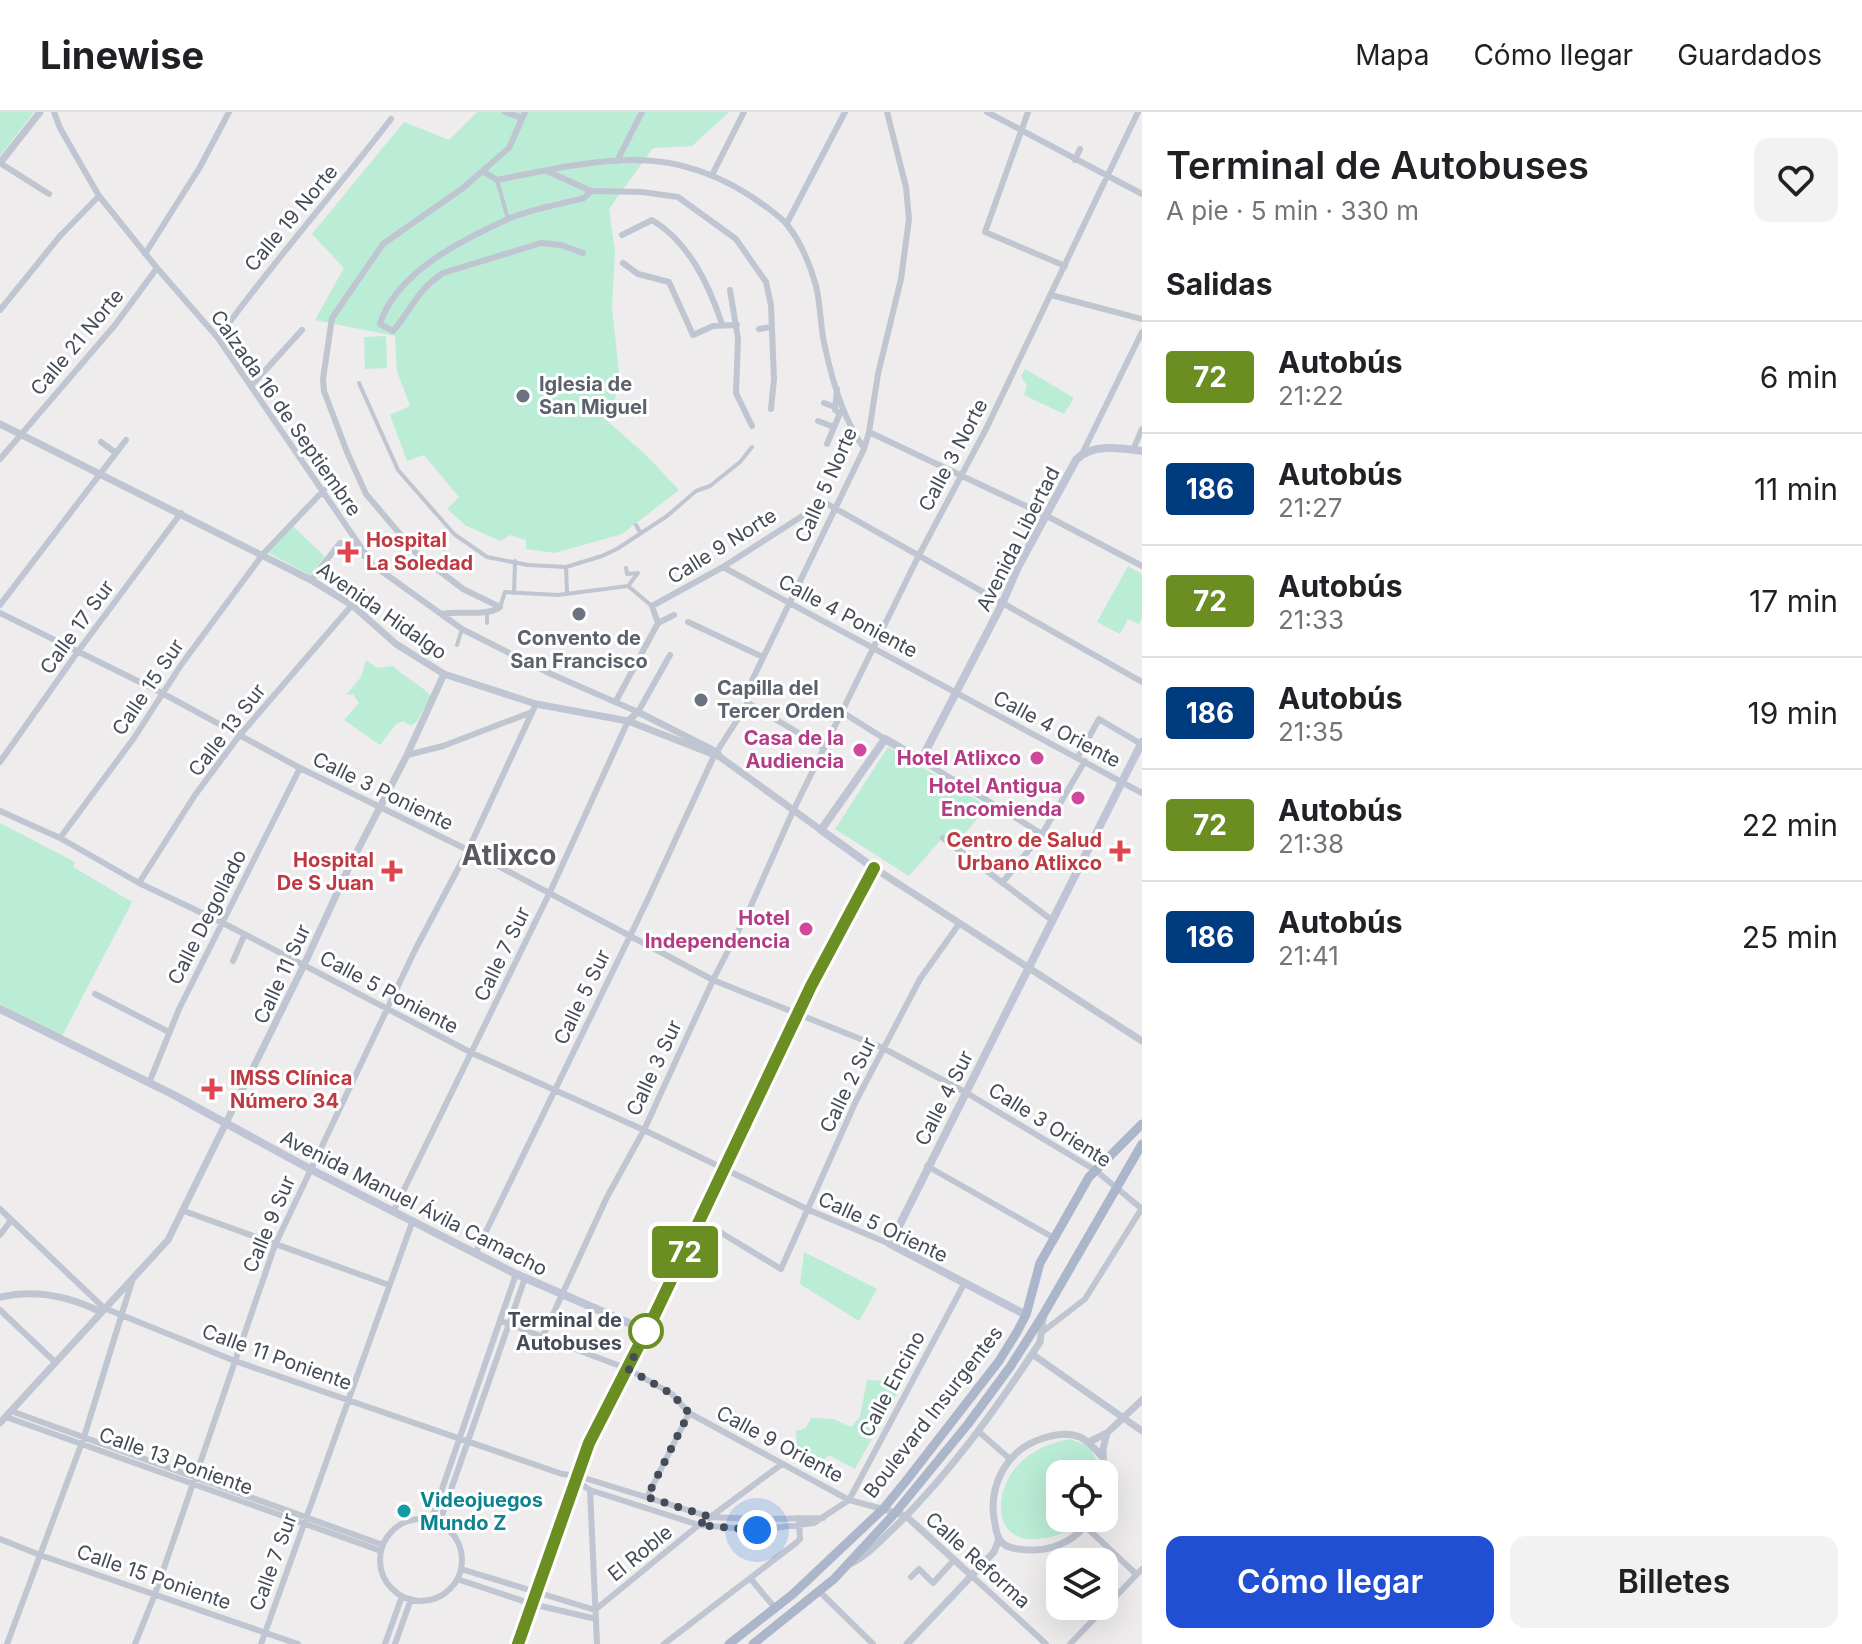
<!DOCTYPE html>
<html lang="es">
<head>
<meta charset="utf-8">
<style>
  body { margin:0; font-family:Inter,sans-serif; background:#f2f2f2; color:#202124; height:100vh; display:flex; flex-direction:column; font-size:30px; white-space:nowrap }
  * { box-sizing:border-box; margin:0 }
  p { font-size:26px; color:#757577 }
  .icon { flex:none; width:44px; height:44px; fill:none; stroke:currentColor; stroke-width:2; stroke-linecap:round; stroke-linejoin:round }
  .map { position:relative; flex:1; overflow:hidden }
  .panel { display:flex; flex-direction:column; background:#fff; width:720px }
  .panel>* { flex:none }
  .badge { padding:0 16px; border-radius:6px; font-size:28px; line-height:52px }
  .controls { position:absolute; left:1046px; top:1348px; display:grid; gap:16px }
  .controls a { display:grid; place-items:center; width:72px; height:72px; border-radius:16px; background:#fff; box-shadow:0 8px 32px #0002; font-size:40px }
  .you { position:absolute; width:40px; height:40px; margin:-20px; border:6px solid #fff; border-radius:50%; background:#1a73e8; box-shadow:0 0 0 12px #1a73e833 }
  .map>.badge { position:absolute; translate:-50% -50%; box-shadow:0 0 0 4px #fff }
  h2 { padding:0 24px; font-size:30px; line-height:72px }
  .round { display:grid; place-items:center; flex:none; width:84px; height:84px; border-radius:16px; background:#f2f2f2 }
  .overview { display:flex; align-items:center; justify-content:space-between; height:136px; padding:0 24px }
  h1 { font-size:38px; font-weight:600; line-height:60px }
  .action { display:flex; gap:16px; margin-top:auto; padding:16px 24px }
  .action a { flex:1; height:92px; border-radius:16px; background:#204fd4; color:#fff; font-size:32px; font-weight:600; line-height:92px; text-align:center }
  .action a+a { background:#f2f2f2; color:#202124 }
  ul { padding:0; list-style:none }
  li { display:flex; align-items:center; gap:24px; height:112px; padding:0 24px; border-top:2px solid #e0e0e0 }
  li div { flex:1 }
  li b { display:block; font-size:30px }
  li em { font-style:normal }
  li .badge { min-width:88px; font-weight:700; text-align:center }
  header { display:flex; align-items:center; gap:48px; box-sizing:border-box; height:112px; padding:0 40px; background:#fff; border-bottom:2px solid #e0e0e0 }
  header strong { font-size:38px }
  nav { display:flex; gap:44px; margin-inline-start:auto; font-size:28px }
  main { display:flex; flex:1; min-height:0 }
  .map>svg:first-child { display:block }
</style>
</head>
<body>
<header>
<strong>Linewise</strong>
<nav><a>Mapa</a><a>Cómo llegar</a><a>Guardados</a></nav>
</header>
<main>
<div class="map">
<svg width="1142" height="1532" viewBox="0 0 1142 1532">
  <rect width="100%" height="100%" fill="#eeecec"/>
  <path fill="#baecd6" d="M0 0H34L0 44Z
    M477 0H729L692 34 653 36 609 97 615 139 612 196 620 270 608 310 645 342 679 378 622 422 555 441 526 437V428L510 423 500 429 465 413 447 397 459 385 424 343 407 349 390 303 410 294 397 259 395 224 315 208 344 156 312 122 404 10 449 28Z
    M386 224 387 256 365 257 364 225Z
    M1025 257 1074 286 1064 302 1024 283 1027 274 1021 264Z
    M292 413 325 445 310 463 267 440Z
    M1128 454 1142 462V506L1139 512 1128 507 1120 522 1097 510Z
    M366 548 377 556 393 554C405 566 420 572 431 584L417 609 411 614 403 609 396 612 380 633 344 608 359 591 353 582 346 583 361 565Z
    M888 635 987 694 957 732 944 724 909 764 835 717Z
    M0 711 75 750 73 755 132 790 61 926 0 892Z
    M804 1140 877 1177 859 1209 800 1172Z
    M867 1268 891 1269 899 1278 855 1357 829 1343 814 1357 790 1344 797 1334 796 1319 806 1316 811 1306 833 1307 851 1315 860 1305Z
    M1069 1327 1088 1333 1099 1352V1362H1060V1406H1084C1075 1416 1059 1424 1046 1426 1040 1426 1032 1428 1027 1427 989 1421 998 1372 1019 1352 1033 1338 1050 1331 1069 1327Z"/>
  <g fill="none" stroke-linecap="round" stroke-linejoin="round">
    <path stroke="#bfc5d1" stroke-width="4" d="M497 68 508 107
      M359 271 398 358 454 422 487 445 528 453 566 455 602 444 617 437 667 404 696 379 710 374 740 350 752 335
      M636 413 640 420
      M566 455 567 480
      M626 456 627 462 638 461 628 474
      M514 481 515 449
      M500 495 505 480 558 483 628 474 652 494
      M487 500V511
      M457 533 462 517"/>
    <path stroke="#bfc5d1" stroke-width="6" d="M54 0 60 16 99 84 157 156 218 226 373 453 462 517 551 562 638 600 670 543
      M505 0 522 6
      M987 0 1142 82
      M1028 0 985 120 1065 154
      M1075 48 1080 37
      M617 49 642 0
      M0 51 49 82
      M547 59 591 79 642 80 678 85 736 127 766 170 771 193 774 267 771 297
      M484 60 497 68C542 59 589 48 635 48 683 48 727 66 765 94 773 100 782 106 788 114 801 130 811 155 816 174 821 194 820 215 825 235 832 268 844 309 864 336
      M712 63 744 0
      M787 111 845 0
      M622 123 652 108C689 130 709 173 722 212
      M583 141 561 133 541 131 443 161C416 179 412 197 393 219L380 212C396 161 460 129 506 108 529 97 558 93 584 86L591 79
      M145 142 200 55 229 0
      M623 151 638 162 669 170 693 223 713 214 737 213
      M730 178 738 227 736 281 752 314
      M1051 183 1142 207
      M0 198 60 124 99 84
      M759 217 771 215
      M218 226C272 151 334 81 391 7
      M251 274 302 218
      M824 291 835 295
      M818 309 834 315
      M869 320 1047 404 1142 454
      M101 330 116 341
      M827 332 840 301 835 298 837 277
      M1133 338 1142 317
      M1082 342 1142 220
      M0 347 115 213 157 156
      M723 455 1142 681
      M311 468 340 431H350L364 444
      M0 493 126 328
      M500 495 463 477 416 441 366 382 347 340 324 279 323 267 332 206 383 132 463 76 509 36 525 0
      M0 501 162 581 300 656 468 738 713 868 883 936 965 980 1095 1058 1142 1097
      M442 502C459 498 486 505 500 495
      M688 510 763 545
      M658 511 652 494 723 455 824 390 1142 570
      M616 589 658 511 674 503
      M748 591 824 636
      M842 600 885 627
      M407 643 443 634 532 600
      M1078 645 1099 607 1141 632
      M921 648 1042 722
      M0 650 79 538 181 401
      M0 699 60 726 139 771 223 811 472 941 644 1018 809 1098 890 1132
      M60 726 134 626 181 553 263 442 324 378
      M943 726 1053 809
      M139 771 195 683 239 624 352 493
      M1002 771 1042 722 1085 649
      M233 849 244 824
      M95 882 169 920
      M149 971 179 897 300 656
      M927 1054 1054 1126
      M0 1097 104 1196 235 1249 562 1362 578 1364 710 1405 757 1407 823 1406
      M394 1098 550 780 628 609
      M184 1099 389 1173
      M700 1108 781 1157 856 989 920 867 959 812
      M0 1123 11 1108
      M476 1140 648 787 714 644 748 591 745 583 864 337 869 320 878 262 901 167 909 107 906 75 887 0
      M0 1198 55 1250
      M501 1209 628 1257 672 1282 689 1301 849 1388 883 1397
      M1041 1221 1085 1187 1142 1096
      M542 1226 607 1085 644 1018 713 868 750 796 793 699 919 443 986 317 1138 0
      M11 1299 383 1433
      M6 1305 381 1439
      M978 1319 1010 1347
      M572 1366 590 1378 699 1413 757 1418 814 1411 849 1388 964 1172
      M590 1378 597 1532
      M647 1385 689 1301
      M709 1406 782 1352
      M380 1448a41 41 0 1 1 82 0a41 41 0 1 1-82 0Z
      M431 1409 516 1162
      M439 1412 525 1166
      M1086 1415 1136 1462
      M0 1427 40 1443 298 1532
      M461 1457 595 1498 700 1412
      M972 1464 1046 1532
      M911 1465 919 1457 933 1471 954 1448
      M750 1466 775 1496
      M457 1467 532 1492 596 1507
      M820 1480 873 1532
      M7 1532 84 1325 132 1169
      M135 1532 155 1482 275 1133 416 836 468 738 536 592
      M261 1532 413 1108
      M385 1532 402 1484
      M395 1532 411 1487
      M664 1532 796 1431 800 1427 799 1406
      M1070 1532 1142 1457"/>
    <path stroke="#bfc5d1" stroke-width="7" d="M0 51 40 0
      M0 312 311 468 352 493 396 532 444 562 536 592 628 609 720 645
      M628 609 638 600 717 640 720 645 821 718
      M874 756 1142 929
      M0 1185C35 1177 69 1184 101 1200
      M1032 1242 1142 1319
      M0 1311 168 1128 304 853 350 753 407 643 444 562
      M1089 1330 1107 1321 1142 1288
      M1104 1362 1103 1337 1107 1321
      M883 1397 906 1404 972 1464
      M1091 1406C1079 1425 1059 1437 1035 1438 1026 1438 1013 1438 1005 1433 998 1429 996 1420 995 1412 987 1375 1006 1337 1044 1326 1056 1322 1068 1320 1080 1325 1089 1329 1096 1338 1102 1345
      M852 1451C869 1442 881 1428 895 1415 951 1360 997 1296 1040 1230L1043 1207
      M907 1532 994 1440 999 1427"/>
    <path stroke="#bfc5d4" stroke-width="8" d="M0 897 174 983 310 1057 516 1162 647 1219
      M1026 1203 890 1132 1142 630
      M518 1532 589 1331 656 1200 798 901 874 756 821 718 885 627 921 648 1002 492 1018 455 1076 348C1091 331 1122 336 1142 339"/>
    <path stroke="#acb6ca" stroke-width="9" d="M729 1532 793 1482 883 1397 906 1369 999 1249 1017 1220 1026 1203 1040 1151 1089 1065 1142 1012
      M753 1532 834 1467 896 1400 968 1312 1010 1255 1043 1203 1142 1032"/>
  </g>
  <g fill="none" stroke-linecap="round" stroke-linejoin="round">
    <defs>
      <path id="line" d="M518 1532 589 1331 656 1200 811 874 874 756"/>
    </defs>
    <use href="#line" stroke="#fff" stroke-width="18"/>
    <use href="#line" stroke="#6b8e23" stroke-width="12"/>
    <path stroke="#454c58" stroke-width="8" stroke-dasharray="0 14.4" d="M646 1219 628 1257 672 1282 689 1301 647 1385 710 1405 699 1413 757 1418"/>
  </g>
  <g fill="#6b7280" stroke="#fff" stroke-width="3">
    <circle cx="523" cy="284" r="8"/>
    <circle cx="579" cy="502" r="8"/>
    <circle cx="701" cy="588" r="8"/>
  </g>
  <g fill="#e0444e" stroke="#fff" stroke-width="3">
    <path d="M344 428h8v8h8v8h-8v8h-8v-8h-8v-8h8z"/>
    <path d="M1116 727h8v8h8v8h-8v8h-8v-8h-8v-8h8z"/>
    <path d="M388 747h8v8h8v8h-8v8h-8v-8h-8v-8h8z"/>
    <path d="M208 965h8v8h8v8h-8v8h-8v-8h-8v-8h8z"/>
  </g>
  <g fill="#d1479c" stroke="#fff" stroke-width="3">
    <circle cx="860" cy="638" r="8"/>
    <circle cx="1037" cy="646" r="8"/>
    <circle cx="1078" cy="686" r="8"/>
    <circle cx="806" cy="817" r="8"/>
  </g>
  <circle fill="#fff" stroke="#6b8e23" stroke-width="4" cx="646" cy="1219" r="16"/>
  <circle fill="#0f9aa8" stroke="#fff" stroke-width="3" cx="404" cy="1399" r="8"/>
  <g text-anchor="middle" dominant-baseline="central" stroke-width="6" stroke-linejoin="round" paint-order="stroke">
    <g font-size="20" fill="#454c58" stroke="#fff">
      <text transform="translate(291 106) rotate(-50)">Calle 19 Norte</text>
      <text transform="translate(77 230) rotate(-50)">Calle 21 Norte</text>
      <text transform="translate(286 301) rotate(55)">Calzada 16 de Septiembre</text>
      <text transform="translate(953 343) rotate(-62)">Calle 3 Norte</text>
      <text transform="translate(826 373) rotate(-66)">Calle 5 Norte</text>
      <text transform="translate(1018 427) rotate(-63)">Avenida Libertad</text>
      <text transform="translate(722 434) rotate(-32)">Calle 9 Norte</text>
      <text transform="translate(382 499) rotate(35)">Avenida Hidalgo</text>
      <text transform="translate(848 504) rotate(28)">Calle 4 Poniente</text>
      <text transform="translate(77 515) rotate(-54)">Calle 17 Sur</text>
      <text transform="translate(148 575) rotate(-56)">Calle 15 Sur</text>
      <text transform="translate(1057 617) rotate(28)">Calle 4 Oriente</text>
      <text transform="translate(227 618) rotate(-52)">Calle 13 Sur</text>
      <text transform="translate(383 679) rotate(26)">Calle 3 Poniente</text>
      <text transform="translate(207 805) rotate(-63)">Calle Degollado</text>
      <text transform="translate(502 842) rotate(-64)">Calle 7 Sur</text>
      <text transform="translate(282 862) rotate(-65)">Calle 11 Sur</text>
      <text transform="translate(389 880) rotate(28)">Calle 5 Poniente</text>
      <text transform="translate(582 885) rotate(-64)">Calle 5 Sur</text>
      <text transform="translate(654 956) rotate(-65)">Calle 3 Sur</text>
      <text transform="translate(848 973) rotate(-64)">Calle 2 Sur</text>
      <text transform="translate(944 986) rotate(-63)">Calle 4 Sur</text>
      <text transform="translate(1050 1013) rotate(32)">Calle 3 Oriente</text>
      <text transform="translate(414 1091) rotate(27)">Avenida Manuel Ávila Camacho</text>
      <text transform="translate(269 1112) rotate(-67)">Calle 9 Sur</text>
      <text transform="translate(883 1115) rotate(25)">Calle 5 Oriente</text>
      <text transform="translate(277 1245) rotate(20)">Calle 11 Poniente</text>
      <text transform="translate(892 1272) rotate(-62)">Calle Encino</text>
      <text transform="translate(933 1300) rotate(-52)">Boulevard Insurgentes</text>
      <text transform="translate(780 1332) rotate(28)">Calle 9 Oriente</text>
      <text transform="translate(176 1349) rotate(20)">Calle 13 Poniente</text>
      <text transform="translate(640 1441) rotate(-39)">El Roble</text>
      <text transform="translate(978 1448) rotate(42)">Calle Reforma</text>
      <text transform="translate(273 1450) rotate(-70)">Calle 7 Sur</text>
      <text transform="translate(154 1465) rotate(19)">Calle 15 Poniente</text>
    </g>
    <g font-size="20" font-weight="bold" fill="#5b616d" stroke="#fff" text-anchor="start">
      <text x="539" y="272">Iglesia de<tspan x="539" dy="23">San Miguel</tspan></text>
      <text x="579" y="526" text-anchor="middle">Convento de<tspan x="579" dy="23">San Francisco</tspan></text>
      <text x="717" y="576">Capilla del<tspan x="717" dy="23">Tercer Orden</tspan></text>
    </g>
    <g font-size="20" font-weight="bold" fill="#be3a42" stroke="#fff" text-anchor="start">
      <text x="366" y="428">Hospital<tspan x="366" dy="23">La Soledad</tspan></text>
      <text x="1102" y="728" text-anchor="end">Centro de Salud<tspan x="1102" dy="23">Urbano Atlixco</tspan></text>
      <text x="374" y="748" text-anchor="end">Hospital<tspan x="374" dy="23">De S Juan</tspan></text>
      <text x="230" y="966">IMSS Clínica<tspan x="230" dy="23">Número 34</tspan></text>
    </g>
    <g font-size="20" font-weight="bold" fill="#b23c85" stroke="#fff" text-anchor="end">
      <text x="844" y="626">Casa de la<tspan x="844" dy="23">Audiencia</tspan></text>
      <text x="1021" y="646">Hotel Atlixco</text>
      <text x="1062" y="674">Hotel Antigua<tspan x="1062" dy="23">Encomienda</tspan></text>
      <text x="790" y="806">Hotel<tspan x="790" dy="23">Independencia</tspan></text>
    </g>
    <g font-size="20" font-weight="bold" fill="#454c58" stroke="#fff" text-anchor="end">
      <text x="622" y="1208">Terminal de<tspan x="622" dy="23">Autobuses</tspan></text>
    </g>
    <g font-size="20" font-weight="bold" fill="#0d838f" stroke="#fff" text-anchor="start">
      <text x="420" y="1388">Videojuegos<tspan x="420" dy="23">Mundo Z</tspan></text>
    </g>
    <g font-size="28" font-weight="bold" fill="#595b60" stroke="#fff">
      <text x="509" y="743">Atlixco</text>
    </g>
  </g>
</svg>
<div class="controls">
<a><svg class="icon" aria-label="locate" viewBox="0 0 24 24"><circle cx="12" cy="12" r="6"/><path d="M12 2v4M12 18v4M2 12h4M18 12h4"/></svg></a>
<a><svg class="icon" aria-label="layers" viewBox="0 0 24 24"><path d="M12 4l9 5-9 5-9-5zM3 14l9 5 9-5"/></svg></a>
</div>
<div class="you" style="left:757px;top:1418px"></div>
<b class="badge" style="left:685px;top:1140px;background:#6b8e23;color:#fff">72</b>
</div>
<section class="panel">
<div class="overview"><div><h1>Terminal de Autobuses</h1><p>A pie · 5 min · 330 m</p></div><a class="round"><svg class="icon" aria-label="heart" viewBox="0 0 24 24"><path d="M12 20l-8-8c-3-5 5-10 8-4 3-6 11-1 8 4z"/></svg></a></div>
<h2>Salidas</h2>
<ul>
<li><span class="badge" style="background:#6b8e23;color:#fff">72</span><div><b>Autobús</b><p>21:22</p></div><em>6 min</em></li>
<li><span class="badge" style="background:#003b80;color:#fff">186</span><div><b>Autobús</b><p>21:27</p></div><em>11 min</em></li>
<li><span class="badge" style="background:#6b8e23;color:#fff">72</span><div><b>Autobús</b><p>21:33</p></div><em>17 min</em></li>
<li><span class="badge" style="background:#003b80;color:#fff">186</span><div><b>Autobús</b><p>21:35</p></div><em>19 min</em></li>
<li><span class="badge" style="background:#6b8e23;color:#fff">72</span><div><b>Autobús</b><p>21:38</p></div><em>22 min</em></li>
<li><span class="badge" style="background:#003b80;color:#fff">186</span><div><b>Autobús</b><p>21:41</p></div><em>25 min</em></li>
</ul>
<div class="action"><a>Cómo llegar</a><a>Billetes</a></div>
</section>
</main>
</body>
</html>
